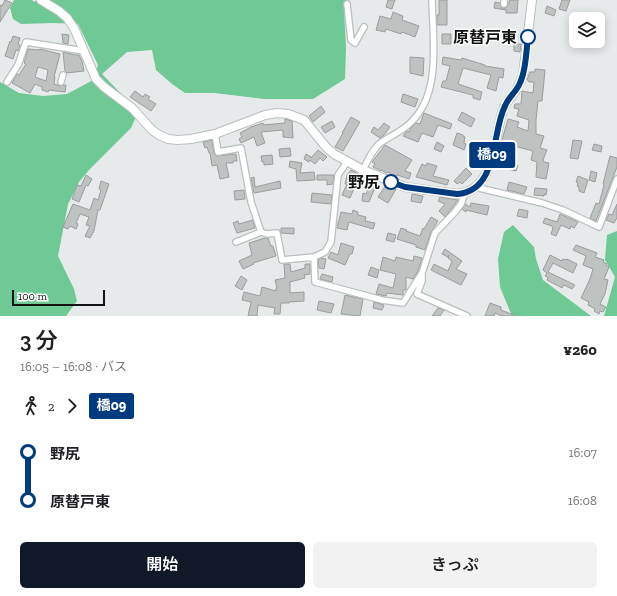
<!DOCTYPE html>
<html lang="ja">
<head>
<meta charset="utf-8">
<style>
  body { margin:0; font-family:"Zilla Slab","Noto Sans JP",serif; background:#f2f2f2; color:#202124; height:100vh; display:flex; flex-direction:column; font-size:15px; white-space:nowrap }
  * { box-sizing:border-box; margin:0 }
  p { font-size:13px; color:#757577 }
  .icon { flex:none; width:22px; height:22px; fill:none; stroke:currentColor; stroke-width:2; stroke-linecap:round; stroke-linejoin:round }
  .map { position:relative; height:316px; overflow:hidden }
  .panel { display:flex; flex-direction:column; background:#fff; flex:1 }
  .panel>* { flex:none }
  .badge { padding:0 8px; border-radius:3px; font-size:14px; line-height:26px }
  .fabs { position:absolute; left:569px; top:12px; display:grid; gap:8px }
  .fabs a { display:grid; place-items:center; width:36px; height:36px; border-radius:6px; background:#fff; box-shadow:0 2px 10px #0003; font-size:20px }
  .scale { position:absolute; left:12px; bottom:10px; width:93px; box-sizing:border-box; padding-left:4px; border:2px solid #121414; border-top:0; font-size:11px; line-height:14px; white-space:nowrap; color:#121414; -webkit-text-stroke:3px #fff; paint-order:stroke }
  .map>.badge { position:absolute; translate:-50% -50%; box-shadow:0 0 0 2px #fff }
  .legs { display:flex; align-items:center; gap:6px; height:44px; padding:0 20px; font-size:13px }
  .legs p { margin-inline-start:auto }
  .summary { display:flex; align-items:center; justify-content:space-between; height:68px; padding:0 20px }
  h1 { font-size:22px; font-weight:600; line-height:30px }
  .action { display:flex; gap:8px; margin-top:auto; padding:8px 20px }
  .action a { flex:1; height:46px; border-radius:6px; background:#111827; color:#fff; font-size:16px; font-weight:600; line-height:46px; text-align:center }
  .action a+a { background:#f2f2f2; color:#202124 }
  ul { padding:0 20px; list-style:none }
  li { display:flex; align-items:center; gap:14px; height:48px; font-size:15px }
  li i { display:grid; place-items:center; width:6px; height:100%; margin:0 5px; background:currentColor }
  li i::after { content:''; width:10px; height:10px; margin:-5px; border:3px solid; border-radius:50%; background:#fff }
  li p { margin-inline-start:auto }
  li:first-child i { background:linear-gradient(#0000 50%,currentColor 0) }
  li:last-child i { background:linear-gradient(currentColor 50%,#0000 0) }
  .map>svg:first-child { display:block }
</style>
</head>
<body>
<div class="map">
<svg width="617" height="316" viewBox="0 0 617 316">
  <rect width="100%" height="100%" fill="#e6eaeb"/>
  <path fill="#6ec994" d="M14 0H32L34 2 37 0H346L344 9 346 48 345 79 313 99H264L215 93H185L172 84 156 70 152 50 127 52 102 74 133 106 135 119 131 128 89 170 79 182 68 204 58 256 74 289 77 301 66 316H0V82L19 93 43 96 67 94 93 80 98 65 78 24 53 23 21 24 13 19 10 8Z
    M513 225 534 247 536 259 543 280 591 316H512L500 287 498 259 504 232Z
    M617 231V316H604L615 277 605 260 607 235Z"/>
  <path fill="#bec2c1" stroke="#9a9d9d" fill-rule="evenodd" d="M5 0 12 3 0 22V5L2 6Z
    M388 0H395L392 9 386 7Z
    M439 0H447V25H437V15H439Z
    M510 0H518L517 13H506V10L494 8 495 2 500 3 502 8H506Z
    M562 0H570L566 11 559 9Z
    M547 6 556 10 554 16 545 13Z
    M393 12 403 16 402 20 419 26 415 37 402 32 401 34 386 29 385 32 376 30 380 16 391 19Z
    M62 34 69 35 68 44 63 43Z
    M442 34H451V44H442Z
    M13 36 20 38 18 44 20 45 18 51 16 50 13 59 5 56 10 41 11 42Z
    M514 44H521L520 52 514 51Z
    M28 49 39 50 40 49 60 54 54 77H55L54 84 60 86 66 85 65 92 49 90 48 92 42 90V87L35 84 30 93 12 83 17 74 19 75 26 64 24 63ZM38 67 48 70 46 81 35 77Z
    M63 52 75 55H79L82 61 84 71 67 73 65 71Z
    M410 57 424 58 423 76 410 73Z
    M443 57 461 60 462 58 485 65V66L504 69 503 78 499 77 496 91 487 88 491 75 463 68 458 84 482 92 480 100 473 98V95L441 87 443 81H446L450 66 442 64Z
    M535 69 545 70 542 101H538L536 120V134L544 136 540 148 547 150 543 160 544 162 549 163 546 179 536 177 537 162 531 160 533 151 514 146 509 163 518 165 516 171 499 167 507 142 502 140 508 119 519 122 517 127 528 131 529 120 517 116 519 109 514 108 515 104H521L522 91 533 93 534 82H529V81L527 80 530 72H535Z
    M135 91 143 97 145 94 150 97 148 99 156 104 151 111 130 97Z
    M403 94 418 99 415 107 401 102Z
    M321 106 325 112 313 122 309 116Z
    M462 112 475 119 471 127 458 120Z
    M424 113 452 124 450 129 438 125 433 137 422 133 418 142 403 136 407 131 409 132 411 128 416 123 420 124Z
    M351 117 360 122 343 151 335 147 343 133H342Z
    M285 119 292 121 293 138 283 137V130L261 132 265 143 257 146 254 137 241 143 239 139 242 137 240 133 251 127 263 123V125L285 123Z
    M332 121 335 127 325 133 321 127Z
    M384 123 390 127 384 135 380 138 371 132 374 127 378 130Z
    M457 133 463 135V136L465 137 464 143 466 144 464 150 453 145Z
    M212 140 214 153 216 156 236 154 237 161H233V163H226L229 177 220 179 217 165 212 166 210 153H209L207 147 205 148 203 142Z
    M573 140 582 141 578 159 570 158Z
    M437 142 444 146 441 152 434 149Z
    M594 144 602 146 601 152 592 150Z
    M385 145 412 160 405 171 411 173 409 179 397 175 395 177 388 172 387 173 381 170V171L373 167 375 164 372 162Z
    M290 148 291 156 280 157 279 149Z
    M318 150 327 157 323 161 320 158 315 164 310 160 309 162 304 159 306 154 311 157V158Z
    M272 155 273 164 264 165V162H262L261 156Z
    M610 156 617 158V167L596 221 590 218 596 203 599 204 604 185 603 184Z
    M290 161 302 163 300 173 314 172 315 180 297 181 296 169 289 167Z
    M427 163 437 166 433 176 449 180 447 185 416 177 422 164 426 166Z
    M466 168 472 174 462 184 460 182 457 184 454 181Z
    M351 170 360 175 357 187 355 186 350 198 342 195 347 184H345L347 175Z
    M591 171 597 173 595 182 589 180Z
    M86 175 92 179 88 186 86 185 79 202 72 199 77 185 81 186Z
    M317 175H334L333 184 327 185V180H317Z
    M578 176 588 180 584 193 579 191V187L577 186 578 183 576 182Z
    M254 177 255 187 280 181 281 188 254 193 251 178Z
    M101 181 109 184 100 210H98L94 231 90 238 85 236 90 226 86 225 89 217 80 214 76 223 78 224 76 229 70 226 68 229 63 227 73 204 90 210 94 198 98 200 101 190 99 189Z
    M372 181 377 183 369 202 362 201 363 193 366 194Z
    M509 182 527 187 524 194 507 190Z
    M386 185 396 189 388 203 378 197Z
    M535 188 547 189 546 195 544 194V196L534 195Z
    M244 190 245 199 235 200 234 191Z
    M312 193 332 195 331 204 311 202Z
    M412 194 423 196 421 203 411 201Z
    M440 197 458 200 445 217 439 211 445 204 438 201Z
    M471 203 489 206 487 215 466 210V212L462 209 465 204 470 207Z
    M617 204V218L614 223 606 220 609 214 612 215Z
    M519 209 528 211 527 218 517 216Z
    M353 210 358 212V215L366 217 365 221 375 223 373 229 349 222 347 230 337 228 341 212 352 214Z
    M560 214 578 222 574 228 571 226 570 229 561 225 556 236 551 234 553 228 552 226 543 223 545 218 557 222Z
    M431 217 438 221 431 232 425 250 416 247V245L397 239 401 228 407 230 406 231 420 236 423 228 424 229Z
    M253 220 255 228 237 233 233 223 238 221 239 224Z
    M281 228H294V234L281 233Z
    M388 233 396 235 394 242 386 240Z
    M265 238H268L271 246H273L276 256 253 263 254 264 243 269 239 261 252 255 249 243Z
    M341 243 354 247 352 254H350L345 265 328 258 331 252 338 255Z
    M576 245 597 253 595 257 604 260 603 262 607 264 606 265 609 267 604 279 608 280 605 294 600 304 606 307 603 312 600 311 599 314 594 311 595 309 588 305 589 302 581 298 590 279 593 269 583 265 586 256 573 250Z
    M445 249 462 261 456 269 467 274 461 285 431 270 434 264 448 271 452 261 448 258 449 255 448 257 442 254Z
    M550 255 562 261 563 259 566 260 567 259 577 264 573 273 553 263 548 272 575 285 572 289 564 285 562 288 547 280 548 277 545 276 547 273 543 270Z
    M414 256 422 258 418 271 413 279 406 277V290H403V295L387 293 386 296 376 294 379 284 393 288 396 274 380 270 383 257 395 261 396 257 413 261Z
    M321 258 326 259 324 269 319 268 318 260Z
    M284 264H290L291 272 305 268V264H310V274L304 275 305 278 290 282V293L304 292V301L289 302V303H281L280 314H274L275 308 258 305 257 316H248L251 302 242 300 244 292 260 296 262 287 276 291V288H277L275 280 285 278Z
    M371 267 379 270 377 278 368 275Z
    M322 274 333 277 332 282 320 279Z
    M241 276 247 280 242 290 235 286Z
    M345 295 363 299 360 316 341 314Z
    M319 301 334 304 331 313 317 310Z
    M374 302 384 305 382 310 373 308Z
    M490 303 501 307V310L516 316H502L495 313 494 316H485Z
    M438 308 444 310 440 316H432Z"/>
  <g fill="none" stroke-linecap="round" stroke-linejoin="round">
    <defs>
      <path id="street" d="M347 4 351 40 355 43 364 27
        M504 4V0
        M7 82 18 65 26 42 84 51
        M61 82 63 75
        M215 134 218 152 241 148 251 202 261 232 267 234 277 233 282 260 314 257 325 252 331 242 338 175 347 162
        M363 170C367 161 372 151 379 144 388 137 399 133 408 125 442 97 433 40 432 0
        M475 187 542 203 563 210 599 227 617 179
        M236 242 261 232
        M314 257 315 282 382 300 403 303 422 273 435 233 455 212 461 204 465 193
        M422 275V281L417 294 467 316"/>
      <path id="secondary" d="M41 0 59 11 67 18 74 28 96 79 104 87 132 108 152 130 159 135 168 139 178 140 191 139 215 134 265 115 277 113 288 114 304 120 326 147 334 154 363 170 405 187 457 194C497 191 493 135 504 107 507 102 511 97 515 92 518 87 521 81 523 75L532 0"/>
    </defs>
    <use href="#street" stroke="#babebf" stroke-width="8"/>
    <use href="#secondary" stroke="#babebf" stroke-width="10"/>
    <use href="#street" stroke="#fff" stroke-width="5.5"/>
    <use href="#secondary" stroke="#fff" stroke-width="8"/>
  </g>
  <g fill="none" stroke-linecap="round" stroke-linejoin="round">
    <defs>
      <path id="line-1" d="M391 182 405 187 457 194C499 191 491 133 505 106 508 98 515 93 519 85 526 71 526 53 528 37"/>
    </defs>
    <use href="#line-1" stroke="#fff" stroke-width="9"/>
    <use href="#line-1" stroke="#003b80" stroke-width="6"/>
  </g>
  <g fill="#fff" stroke="#003b80" stroke-width="2">
    <circle cx="528" cy="37" r="7"/>
    <circle cx="391" cy="182" r="7"/>
  </g>
  <g text-anchor="middle" dominant-baseline="central" stroke-width="3" stroke-linejoin="round" paint-order="stroke">
    <g font-size="16" font-weight="bold" fill="#121414" stroke="#fff" text-anchor="end">
      <text x="517" y="37">原替戸東</text>
      <text x="380" y="182">野尻</text>
    </g>
  </g>
</svg>
<div class="fabs">
<a><svg class="icon" aria-label="layers" viewBox="0 0 24 24"><path d="M12 4l9 5-9 5-9-5zM3 14l9 5 9-5"/></svg></a>
</div>
<div class="scale">100 m</div>
<b class="badge" style="left:492px;top:155px;background:#003b80;color:#fff">橋09</b>
</div>
<section class="panel">
<div class="summary"><div><h1>3 分</h1><p>16:05 – 16:08 · バス</p></div><b>¥260</b></div>
<div class="legs"><svg class="icon" aria-label="walk" viewBox="0 0 24 24"><circle cx="13" cy="4" r="2"/><path d="M13 8l-2 6 4 7M11 14l-3 7M7 12l3-4h3l4 4"/></svg>2<svg class="icon" aria-label="forward" viewBox="0 0 24 24"><path d="M9 5l7 7-7 7"/></svg><b class="badge" style="background:#003b80;color:#fff">橋09</b></div>
<ul>
<li><i style="color:#003b80"></i><b>野尻</b><p>16:07</p></li>
<li><i style="color:#003b80"></i><b>原替戸東</b><p>16:08</p></li>
</ul>
<div class="action"><a>開始</a><a>きっぷ</a></div>
</section>
</body>
</html>
